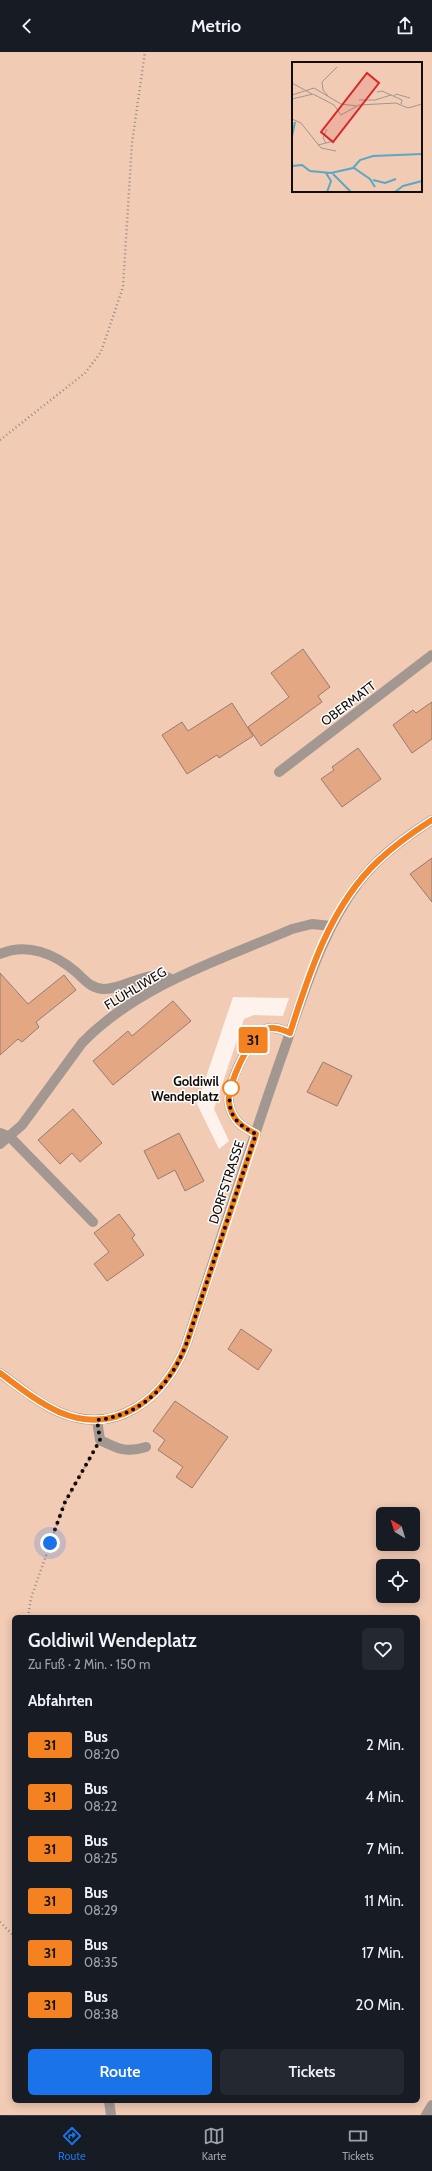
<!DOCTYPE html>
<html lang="de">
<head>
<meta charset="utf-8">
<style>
  body { margin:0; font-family:Cabin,sans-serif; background:#242831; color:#f1f3f6; height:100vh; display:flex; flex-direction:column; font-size:15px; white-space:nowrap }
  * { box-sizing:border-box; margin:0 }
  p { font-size:13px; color:#9ea1a6 }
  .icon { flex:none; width:22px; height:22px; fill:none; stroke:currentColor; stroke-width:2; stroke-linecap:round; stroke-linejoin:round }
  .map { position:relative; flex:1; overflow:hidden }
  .sheet { position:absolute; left:12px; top:1563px; width:408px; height:488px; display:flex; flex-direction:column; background:#171b24; border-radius:6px; box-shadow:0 2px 10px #0003 }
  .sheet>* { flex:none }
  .badge { padding:0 8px; border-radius:3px; font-size:14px; line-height:26px }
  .needle { width:26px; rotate:322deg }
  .controls { position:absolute; left:376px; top:1455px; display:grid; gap:8px }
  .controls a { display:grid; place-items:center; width:44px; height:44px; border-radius:6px; background:#171b24; box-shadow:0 2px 10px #0003; font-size:20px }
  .you { position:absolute; width:20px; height:20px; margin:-10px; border:3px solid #fff; border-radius:50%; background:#1a73e8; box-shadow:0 0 0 6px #1a73e833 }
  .map>.badge { position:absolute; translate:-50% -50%; box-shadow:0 0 0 2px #fff }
  h2 { padding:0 16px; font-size:15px; line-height:36px }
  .round { display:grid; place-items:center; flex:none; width:42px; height:42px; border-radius:6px; background:#242831 }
  .overview { display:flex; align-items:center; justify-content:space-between; height:68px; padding:0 16px }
  h1 { font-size:19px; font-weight:600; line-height:30px }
  .primary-button { display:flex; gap:8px; margin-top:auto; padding:8px 16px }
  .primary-button a { flex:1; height:46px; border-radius:6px; background:#1a73e8; color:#fff; font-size:16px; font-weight:600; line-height:46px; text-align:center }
  .primary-button a+a { background:#242831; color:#f1f3f6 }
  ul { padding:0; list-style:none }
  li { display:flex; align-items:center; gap:12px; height:52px; padding:0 16px }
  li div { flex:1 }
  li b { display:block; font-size:15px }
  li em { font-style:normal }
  li .badge { min-width:44px; font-weight:700; text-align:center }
  header { display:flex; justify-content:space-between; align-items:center; height:52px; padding:0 16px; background:#171b24; font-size:18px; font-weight:600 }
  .tabs { display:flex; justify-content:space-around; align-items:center; height:56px; border-top:1px solid #363941; background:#171b24; font-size:11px; color:#9ea1a6 }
  .tabs a { display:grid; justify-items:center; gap:2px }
  .tabs .on { color:#1a73e8 }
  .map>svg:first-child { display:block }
</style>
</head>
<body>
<header><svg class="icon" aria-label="back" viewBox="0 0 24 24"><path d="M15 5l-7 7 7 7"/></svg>Metrio<svg class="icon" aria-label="share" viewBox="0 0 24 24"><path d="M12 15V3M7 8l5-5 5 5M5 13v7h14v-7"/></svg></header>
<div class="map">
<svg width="432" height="2063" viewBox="0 0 432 2063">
  <rect width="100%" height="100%" fill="#fdf2ec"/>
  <path fill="#f2cbb5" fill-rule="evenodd" d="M0 0H432V2063H0ZM293 11H421V139H293ZM233 945 289 946 283 964 254 963 244 967 214 1057 229 1089 219 1097 197 1052ZM383 1462H413V1492H383ZM383 1514H413V1544H383ZM14 1565H418V2049H14Z"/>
  <path fill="#e4a783" stroke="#957c6e" d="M303 597 330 635 318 644 322 650 261 694 248 675 289 645 271 621Z
    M432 650V687L412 701 393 673 413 658 416 661Z
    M232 651 253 684 219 706 217 703 187 722 162 683 182 670 188 679Z
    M358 696 381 727 342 755 321 727 334 718 332 715Z
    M432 806V850L410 822Z
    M0 921 28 952 64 923 76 938 36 970 39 975 22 990 18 987 0 1003Z
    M173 949 191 969 113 1033 93 1009 128 979 132 984Z
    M323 1010 352 1024 337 1054 307 1040Z
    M73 1057 102 1091 80 1110 72 1101 60 1112 38 1088Z
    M179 1081 204 1129 185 1139 175 1118 158 1127 144 1099Z
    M119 1162 135 1183 132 1186 144 1203 107 1229 94 1212 109 1200 94 1181Z
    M241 1277 272 1298 258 1318 228 1297Z
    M175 1349 228 1385 192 1436 176 1425 183 1415 158 1398 165 1388 153 1379Z"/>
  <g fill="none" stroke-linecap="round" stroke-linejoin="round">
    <path stroke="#948b85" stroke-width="2.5" stroke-dasharray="1 3" stroke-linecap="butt" d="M0 388 85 321 101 300 123 235 132 91 145 0
      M28 1565 31 1546 65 1450 92 1403
      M0 1870 14 1884"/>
    <path stroke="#a39791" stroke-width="10" d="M279 720 432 603
      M0 902C27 890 55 902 76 920 84 927 91 937 104 937 127 937 150 914 173 928
      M0 1081 10 1085 93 1170
      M256 1082C242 1075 232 1068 229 1051 226 1034 250 983 266 977 274 974 283 978 290 981
      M0 1092 22 1073 82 991C138 933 220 908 292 877L312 872 331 874
      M0 1321C19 1335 37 1350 59 1360 117 1385 165 1345 186 1293 219 1193 250 1093 285 995 305 938 322 879 359 830 378 805 405 785 432 768
      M97 1368 100 1388C118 1397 126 1401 146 1395
      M109 2049 111 2063
      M426 2063 432 2053"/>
  </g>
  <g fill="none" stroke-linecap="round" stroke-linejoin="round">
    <defs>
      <path id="line" d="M0 1321C19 1335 37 1350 59 1360 117 1385 165 1345 186 1293L256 1082C242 1075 232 1068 229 1051 226 1035 250 983 266 977 274 974 283 978 290 981 309 921 331 853 378 809 395 793 413 780 432 768"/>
    </defs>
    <use href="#line" stroke="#fff" stroke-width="9"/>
    <use href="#line" stroke="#f58220" stroke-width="6"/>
    <path stroke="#140c07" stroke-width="4" stroke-dasharray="0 7.2" d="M50 1491 65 1450 100 1388 97 1368C143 1363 170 1333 186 1293L256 1082C233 1071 224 1057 233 1032L231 1036"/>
  </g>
  <circle fill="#fff" stroke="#f58220" stroke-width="2" cx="231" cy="1036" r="8"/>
  <g text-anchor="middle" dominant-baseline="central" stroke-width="3" stroke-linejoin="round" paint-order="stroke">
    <g font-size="13" fill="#140c07" stroke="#fff">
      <text transform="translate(348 651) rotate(-37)">OBERMATT</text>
      <text transform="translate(135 936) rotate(-31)">FLÜHLIWEG</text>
      <text transform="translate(226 1130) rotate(-72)">DORFSTRASSE</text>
    </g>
    <g font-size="13" font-weight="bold" fill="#140c07" stroke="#fff" text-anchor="end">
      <text x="219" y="1029">Goldiwil<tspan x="219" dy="15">Wendeplatz</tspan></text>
    </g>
  </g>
  <g transform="translate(292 10)">
    <rect width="130" height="130" fill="#fdf2ec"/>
    <path d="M0 0H130V130H0Z" fill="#f2cbb5"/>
    <path fill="none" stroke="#5ba8c5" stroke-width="2" d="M0 74 3 60M0 104 10 103 18 109 39 111 61 106 68 98 81 94 130 92M62 106 78 117 83 125M34 111 39 119 35 130M41 112 59 130M81 118 93 121 104 117M103 130 111 124 130 119"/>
    <path fill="none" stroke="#a09690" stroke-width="1" d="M0 21 20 32M85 30 90 29 99 33M0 33 22 26 49 42 65 44M36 34 31 28 30 20 45 5M102 34 104 32 118 36M0 37 21 32 42 43 49 53 67 43 104 41 116 46 130 42M67 38H83L99 33 110 38 109 42M0 57 9 61 29 86 44 89M34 81 31 76 35 67M26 83 42 79"/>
    <path fill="#d62828" fill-opacity="0.15" stroke="#d62828" stroke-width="2" d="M75 11 87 21 41 80 29 70Z"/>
    <rect width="130" height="130" fill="none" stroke="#140c07" stroke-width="2"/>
  </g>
</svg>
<div class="controls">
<a><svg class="needle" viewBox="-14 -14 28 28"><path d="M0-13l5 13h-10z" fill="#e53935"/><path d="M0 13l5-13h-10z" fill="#9ea1a6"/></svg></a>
<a><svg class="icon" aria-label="locate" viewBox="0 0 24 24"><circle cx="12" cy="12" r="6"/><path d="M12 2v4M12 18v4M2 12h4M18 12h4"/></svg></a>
</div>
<div class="you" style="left:50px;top:1491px"></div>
<b class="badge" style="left:253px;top:988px;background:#f58220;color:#111">31</b>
<section class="sheet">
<div class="overview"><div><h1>Goldiwil Wendeplatz</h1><p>Zu Fuß · 2 Min. · 150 m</p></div><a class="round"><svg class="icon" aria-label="heart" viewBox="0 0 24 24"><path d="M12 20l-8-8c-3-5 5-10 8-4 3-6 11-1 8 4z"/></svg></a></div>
<h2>Abfahrten</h2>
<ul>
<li><span class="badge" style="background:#f58220;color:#111">31</span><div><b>Bus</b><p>08:20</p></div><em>2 Min.</em></li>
<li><span class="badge" style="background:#f58220;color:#111">31</span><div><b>Bus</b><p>08:22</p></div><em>4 Min.</em></li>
<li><span class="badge" style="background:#f58220;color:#111">31</span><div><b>Bus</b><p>08:25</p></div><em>7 Min.</em></li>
<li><span class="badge" style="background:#f58220;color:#111">31</span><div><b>Bus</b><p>08:29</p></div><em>11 Min.</em></li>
<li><span class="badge" style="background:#f58220;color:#111">31</span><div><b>Bus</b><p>08:35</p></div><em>17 Min.</em></li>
<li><span class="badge" style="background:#f58220;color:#111">31</span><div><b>Bus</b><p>08:38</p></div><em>20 Min.</em></li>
</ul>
<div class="primary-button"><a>Route</a><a>Tickets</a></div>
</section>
</div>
<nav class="tabs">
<a class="on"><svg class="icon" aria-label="directions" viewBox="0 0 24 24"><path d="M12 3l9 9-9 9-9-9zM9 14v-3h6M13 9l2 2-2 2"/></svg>Route</a>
<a><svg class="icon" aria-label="map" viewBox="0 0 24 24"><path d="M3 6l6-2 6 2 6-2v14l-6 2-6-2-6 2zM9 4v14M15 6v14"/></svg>Karte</a>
<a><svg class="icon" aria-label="tickets" viewBox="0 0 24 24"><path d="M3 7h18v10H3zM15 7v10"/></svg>Tickets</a>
</nav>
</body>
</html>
